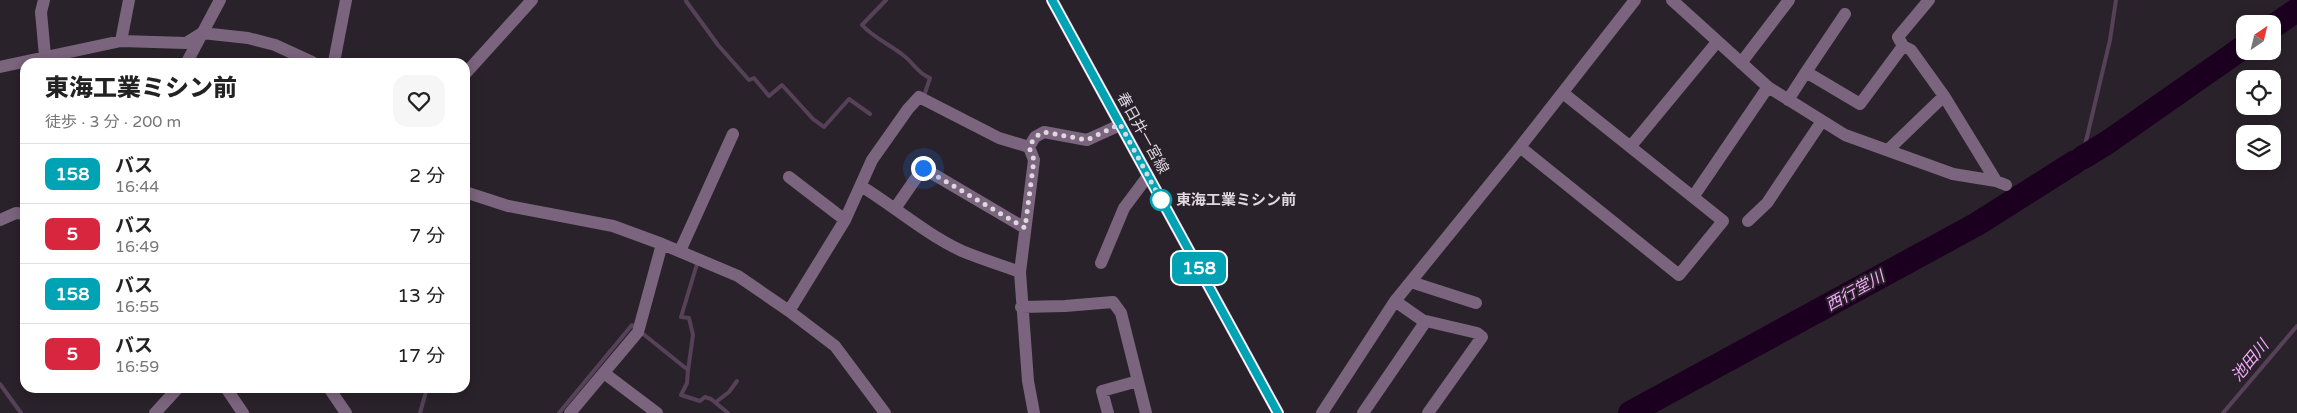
<!DOCTYPE html>
<html lang="ja">
<head>
<meta charset="utf-8">
<style>
  body { margin:0; font-family:"Varela Round","Noto Sans JP",sans-serif; background:#f6f6f6; color:#222; height:100vh; display:flex; flex-direction:column; font-size:19px; white-space:nowrap }
  * { box-sizing:border-box; margin:0 }
  p { font-size:16px; color:#767676 }
  .icon { flex:none; width:28px; height:28px; fill:none; stroke:currentColor; stroke-width:2; stroke-linecap:round; stroke-linejoin:round }
  .map { position:relative; flex:1; overflow:hidden }
  .panel { position:absolute; left:20px; top:58px; width:450px; height:335px; display:flex; flex-direction:column; background:#fff; border-radius:15px; box-shadow:0 2px 12px #0003 }
  .panel>* { flex:none }
  .badge { padding:0 10px; border-radius:8px; font-size:18px; line-height:32px }
  .needle { width:32px; rotate:35deg }
  .buttons { position:absolute; left:2236px; top:15px; display:grid; gap:10px }
  .buttons a { display:grid; place-items:center; width:45px; height:45px; border-radius:10px; background:#fff; box-shadow:0 2px 12px #0003; font-size:25px }
  .you { position:absolute; width:25px; height:25px; margin:-12px; border:4px solid #fff; border-radius:50%; background:#1a73e8; box-shadow:0 0 0 8px #1a73e833 }
  .map>.badge { position:absolute; translate:-50% -50%; box-shadow:0 0 0 2px #fff }
  .round { display:grid; place-items:center; flex:none; width:52px; height:52px; border-radius:15px; background:#f6f6f6 }
  .head { display:flex; align-items:center; justify-content:space-between; height:85px; padding:0 25px }
  h1 { font-size:24px; font-weight:800; line-height:38px }
  ul { padding:0; list-style:none }
  li { display:flex; align-items:center; gap:15px; height:60px; padding:0 25px; border-top:1px solid #e0e0e0 }
  li div { flex:1 }
  li b { display:block; font-size:19px }
  li em { font-style:normal }
  li .badge { min-width:55px; font-weight:700; text-align:center }
  .map>svg:first-child { display:block }
</style>
</head>
<body>
<div class="map">
<svg width="2297" height="413" viewBox="0 0 2297 413">
  <rect width="100%" height="100%" fill="#2a222a"/>
  <g fill="none" stroke-linecap="round" stroke-linejoin="round">
    <path stroke="#564159" stroke-width="4" d="M886 0 862 25C874 38 889 44 903 55 914 63 917 73 930 78L924 96
      M686 1 718 45 749 80 754 78 769 96 782 85 813 119 824 127 849 99 870 114
      M2075 162 2082 158 2110 40 2116 0
      M688 371 693 335 689 318 681 317 697 264
      M0 384 21 413
      M716 402 729 392 737 381
      M420 413 427 388
      M559 413 632 325 688 370 687 383 681 395 700 401 705 397 711 399 728 413
      M2223 413 2297 326"/>
    <path stroke="#1c0020" stroke-width="24" d="M2272 27 2297 10
      M2082 158 2108 142 2245 46
      M1630 413 1977 224 2075 162"/>
    <path stroke="#7b647d" stroke-width="12" d="M44 0 41 12 45 56
      M1672 0 1768 87 1845 135 1953 174 1996 181 2006 185
      M1929 0 1898 37 1903 46 1911 50 1944 96 1996 181
      M121 41 129 0
      M187 62 220 0
      M334 62 346 0
      M1741 63 1789 0
      M0 67 121 41 186 43 202 33 248 38 275 45 312 62
      M1806 72 1845 14
      M465 74 532 0
      M1788 100 1806 72 1860 104 1903 46
      M1631 146 1717 42
      M1520 147 1679 275 1723 221 1563 93
      M1888 150 1944 96
      M789 177 845 220
      M861 186C895 207 927 235 962 251 981 259 1001 265 1020 272
      M465 192 508 206 613 226 662 244 738 276 789 311 835 346 885 413
      M1693 197 1768 87
      M896 207 923 168 1025 228
      M0 220 16 213 25 214
      M1748 221 1767 203 1822 121
      M680 251 733 134
      M1101 263 1124 208 1148 176
      M1411 282 1476 303
      M1395 301 1425 322
      M1021 307 1065 306 1113 302 1121 313 1146 413
      M789 311 845 220 872 160 908 109 919 97 999 138 1029 147
      M604 373 657 413
      M226 388 243 413
      M329 388 346 413
      M155 413 178 388
      M570 413 638 332 662 244
      M1034 413 1028 381 1020 272 1034 160 1029 147 1035 137 1044 132 1087 140 1120 125
      M1108 413 1102 391 1138 381
      M1322 413 1395 301 1520 147 1635 0
      M1363 413 1426 321 1477 333 1482 337 1428 413"/>
    <path stroke="#d3a3d7" stroke-width="12" d="M1052 0 1278 413"/>
  </g>
  <g fill="none" stroke-linecap="round" stroke-linejoin="round">
    <defs>
      <path id="line" d="M1052 0 1278 413"/>
    </defs>
    <use href="#line" stroke="#fff" stroke-width="11"/>
    <use href="#line" stroke="#00a3b4" stroke-width="8"/>
    <path stroke="#ded9df" stroke-width="5" stroke-dasharray="0 9" d="M923 168 1025 228 1034 160 1029 147 1035 137 1044 132 1087 140 1120 124 1161 200"/>
  </g>
  <circle fill="#fff" stroke="#00a3b4" stroke-width="2.5" cx="1161" cy="200" r="10"/>
  <g text-anchor="middle" dominant-baseline="central" stroke-width="4" stroke-linejoin="round" paint-order="stroke">
    <g font-size="15" fill="#ded9df" stroke="#2a222a">
      <text transform="translate(1143 133) rotate(61)">春日井一宮線</text>
    </g>
    <g font-size="15" font-weight="bold" fill="#ded9df" stroke="#2a222a" text-anchor="start">
      <text x="1176" y="200">東海工業ミシン前</text>
    </g>
    <g font-size="16" font-style="italic" fill="#f4aafb" stroke="#2a222a">
      <text transform="translate(1855 291) rotate(-29)">西行堂川</text>
      <text transform="translate(2250 361) rotate(-50)">池田川</text>
    </g>
  </g>
</svg>
<div class="buttons">
<a><svg class="needle" viewBox="-14 -14 28 28"><path d="M0-13l5 13h-10z" fill="#e53935"/><path d="M0 13l5-13h-10z" fill="#767676"/></svg></a>
<a><svg class="icon" aria-label="locate" viewBox="0 0 24 24"><circle cx="12" cy="12" r="6"/><path d="M12 2v4M12 18v4M2 12h4M18 12h4"/></svg></a>
<a><svg class="icon" aria-label="layers" viewBox="0 0 24 24"><path d="M12 4l9 5-9 5-9-5zM3 14l9 5 9-5"/></svg></a>
</div>
<div class="you" style="left:923px;top:168px"></div>
<b class="badge" style="left:1199px;top:268px;background:#00a3b4;color:#fff">158</b>
<section class="panel">
<div class="head"><div><h1>東海工業ミシン前</h1><p>徒歩 · 3 分 · 200 m</p></div><a class="round"><svg class="icon" aria-label="heart" viewBox="0 0 24 24"><path d="M12 20l-8-8c-3-5 5-10 8-4 3-6 11-1 8 4z"/></svg></a></div>
<ul>
<li><span class="badge" style="background:#00a3b4;color:#fff">158</span><div><b>バス</b><p>16:44</p></div><em>2 分</em></li>
<li><span class="badge" style="background:#d7263d;color:#fff">5</span><div><b>バス</b><p>16:49</p></div><em>7 分</em></li>
<li><span class="badge" style="background:#00a3b4;color:#fff">158</span><div><b>バス</b><p>16:55</p></div><em>13 分</em></li>
<li><span class="badge" style="background:#d7263d;color:#fff">5</span><div><b>バス</b><p>16:59</p></div><em>17 分</em></li>
</ul>
</section>
</div>
</body>
</html>
